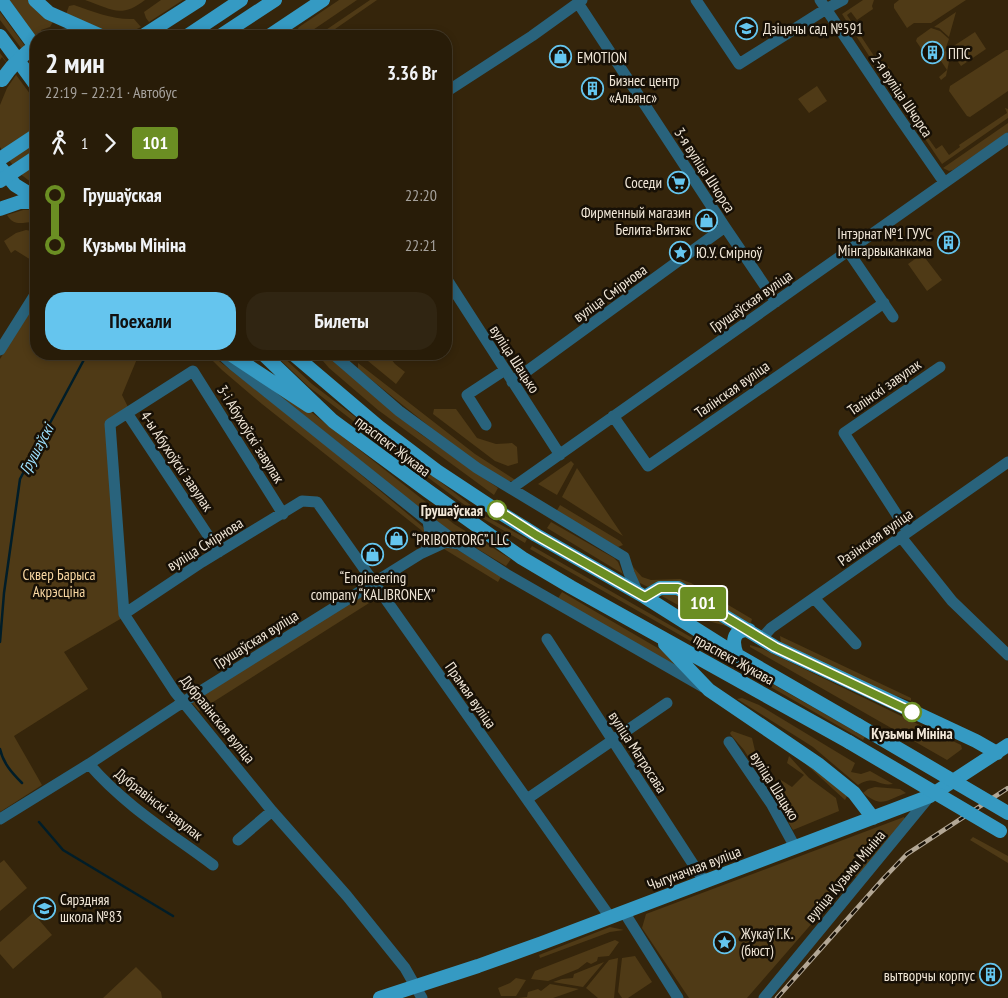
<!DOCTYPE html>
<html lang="ru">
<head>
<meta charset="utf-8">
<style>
  body { margin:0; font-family:"PT Sans Narrow",sans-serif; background:#302512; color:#f1f3f6; height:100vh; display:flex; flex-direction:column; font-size:19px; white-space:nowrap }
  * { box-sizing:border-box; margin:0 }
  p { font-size:16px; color:#a5a19c }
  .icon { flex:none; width:28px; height:28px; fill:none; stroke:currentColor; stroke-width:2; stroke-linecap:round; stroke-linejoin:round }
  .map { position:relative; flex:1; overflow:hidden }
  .sheet { position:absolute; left:30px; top:30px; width:422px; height:330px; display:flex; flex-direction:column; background:#281c08; border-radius:20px; box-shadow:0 2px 8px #0003,0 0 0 1px #443a29 }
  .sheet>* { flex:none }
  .badge { padding:0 10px; border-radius:4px; font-size:18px; line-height:32px }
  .map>.badge { position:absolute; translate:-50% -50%; box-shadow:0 0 0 2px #fff }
  .legs { display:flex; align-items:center; gap:8px; height:55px; padding:0 15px; font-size:16px }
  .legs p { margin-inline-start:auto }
  .head { display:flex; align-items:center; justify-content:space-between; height:85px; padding:0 15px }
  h1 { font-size:28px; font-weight:700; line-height:38px }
  .action { display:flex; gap:10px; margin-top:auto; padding:10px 15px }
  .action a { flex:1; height:58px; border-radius:20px; background:#65c5ee; color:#111; font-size:20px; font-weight:700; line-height:58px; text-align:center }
  .action a+a { background:#302512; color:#f1f3f6 }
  ul { padding:0 15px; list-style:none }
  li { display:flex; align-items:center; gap:18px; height:50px; font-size:19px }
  li i { display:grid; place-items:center; width:8px; height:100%; margin:0 6px; background:currentColor }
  li i::after { content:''; width:12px; height:12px; margin:-6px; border:4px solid; border-radius:50%; background:#281c08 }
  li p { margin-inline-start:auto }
  li:first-child i { background:linear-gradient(#0000 50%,currentColor 0) }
  li:last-child i { background:linear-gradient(currentColor 50%,#0000 0) }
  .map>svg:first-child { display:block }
</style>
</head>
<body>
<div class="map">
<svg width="1008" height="998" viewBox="0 0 1008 998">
  <rect width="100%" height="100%" fill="#35250b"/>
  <path fill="#4f3a16" d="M8 0H29L54 20 50 27 41 30 45 36H36V38Z
    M85 0H145C120 19 112 9 85 0Z
    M161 0H183L149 22 146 18 144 12Z
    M339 0H357L304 36H295V33L299 27Z
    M370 0H377L325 36H317Z
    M863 0H874L872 6 873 9 857 20 851 12 847 15 874 56 880 52V55L874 59H871L842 14Z
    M899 0H966L931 23H914L907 28 894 8V4Z
    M74 5C94 12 113 20 134 19L141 27C117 41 90 23 66 14L69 6Z
    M0 12 36 61V68L0 20Z
    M956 12 949 37 939 28 934 27Z
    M931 28 940 31 949 39 945 50 950 57 946 76 941 80 939 77 947 70 939 58 931 63 916 41 917 38Z
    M975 32 986 49 961 66 949 49Z
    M1006 50H1008V91L970 117 967 116 949 91 950 86Z
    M0 53 36 102V186L19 173 5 155 0 147V105L7 88 16 75 2 57 0 60Z
    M886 63 891 70 886 74 905 103H900L878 71 879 69Z
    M817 86 827 101 809 113 798 99Z
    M1005 108 1008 109V118L942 164 911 118H914L936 149 942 145 949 155 960 147 959 145 1007 113Z
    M1008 123V132L953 170 949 171 943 168Z
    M23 210H36V222C24 221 15 228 7 215Z
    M26 230 36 232V263L15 250 11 253 4 241 16 233Z
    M922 254 942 280 927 291 908 264Z
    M36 302V354H139L122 395 128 407 107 422 122 618 64 652 88 689 14 736 42 785 0 812V359Z
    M206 354H210L317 438 422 526 425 529 426 534 262 404 222 370Z
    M274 354H280L312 384 485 516 527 539 525 543 482 518 378 440 309 387Z
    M317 354H326L419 433 498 488 494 495 378 410 329 368Z
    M380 354H387L395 364 405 372 396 384 368 361Z
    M358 363 475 454 517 481H506L461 452 358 369Z
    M268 386 306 408 454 524 511 559 506 566 446 530Z
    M434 409H456L477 438 496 444 512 443 517 447 518 463 508 466 495 461 433 414Z
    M571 461 574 464 557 495 538 484Z
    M577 468 623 536 562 497Z
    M560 505 620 541 623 545 618 547 556 512Z
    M551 522 614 558 618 562 623 574 547 528Z
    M532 546 865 737 863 740 530 549Z
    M447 547 454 548 502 575 498 582 444 549Z
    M626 556 634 568 642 577 651 580 680 579 691 583 752 619 750 627 662 583 648 587 638 582Z
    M372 589 377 598 199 711 191 702Z
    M562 592 668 654 685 671 557 600Z
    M675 594 733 628 705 620 660 595Z
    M780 636 911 698V701L860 683 781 644Z
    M750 645 763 649 961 745 962 749 947 760 750 647Z
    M742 698 759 705 855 763 851 772 861 774 870 771 893 784C877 787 876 774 858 785L813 747 737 699Z
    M732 731 752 738 756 755 765 771 767 787 744 750 731 735 730 733Z
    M796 755 847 796 845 800Z
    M789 756 809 778 836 798 839 811 793 830 779 806V797L777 795 781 780 792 787 804 775 787 763Z
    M875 787 900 789 906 793C885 801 882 808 863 793L868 789Z
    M904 817 905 819 858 878 854 875 747 998H689L642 928 646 914Z
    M973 837 1008 856V863L970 840Z
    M4 860 27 888 0 911V863Z
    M33 913 52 935 13 969 0 954V942Z
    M610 927 624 930 610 932 540 958 539 955 544 953Z
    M615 940 619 942 609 956 598 957 597 961 591 964 587 962 578 969 548 981 531 979 535 971Z
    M635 956 652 982 628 998H622L618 992 622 958Z
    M618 958 614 998H598L586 988 609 960Z
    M604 962 583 987 553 982 562 979 573 978 574 974Z
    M136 967 161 992 162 998H103Z
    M516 978 526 980 516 996H501L498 988 510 983Z
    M550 984 579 989 553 998H518L527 997 528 992 538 989 541 991Z"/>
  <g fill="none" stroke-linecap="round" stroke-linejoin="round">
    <path stroke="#011d28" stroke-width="2.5" d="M0 642 4 593 20 479 87 354
      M0 749C3 763 12 773 22 783
      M39 822 63 850 173 916"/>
    <path stroke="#29637c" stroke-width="11" d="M696 0 739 64 826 9 843 0
      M820 0 896 113 944 182
      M578 3 725 227 776 302
      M282 28 288 36
      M446 92 532 36 582 0
      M848 251 893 317
      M446 278 560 455
      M0 350 36 293
      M221 354 233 365 428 521 459 544 506 574 703 687
      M333 354 399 411 477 468 624 557 629 573 638 593
      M512 382 725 227
      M127 413 219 552
      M613 416 648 466 884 303
      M486 425 467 395 505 370
      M512 488 1008 138
      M283 514 193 371 110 424 124 614 175 692 272 811 347 896 405 968 422 998
      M908 532 844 433 940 367
      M901 537 952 601 1008 655
      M426 550 431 539 428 521
      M814 598 856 644
      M124 614 202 562 302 501 317 502 610 917
      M762 638 771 628 1008 462
      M547 639 704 881
      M729 742 772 805 795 847
      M89 764C124 805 170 833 213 865
      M527 799 667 703
      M0 819 89 764 177 706 420 554 446 542 459 544
      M238 840 272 811
      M624 912 678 998
      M764 998 930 796"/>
    <path stroke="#359ac3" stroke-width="14" d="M1 0 36 48
      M35 0 49 13 101 36
      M0 36 36 85
      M62 36 93 34
      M143 36 199 0
      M187 36 241 0
      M220 36 275 0
      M269 36 323 0
      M0 159 36 135
      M0 167 15 185 36 198
      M0 209 20 202H36
      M230 354 309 406
      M263 354 333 421 428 491 522 558 571 587 849 742
      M293 354 379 427 437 471 496 510 536 535 645 597 737 655 858 725
      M645 597 660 588H678L775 647 976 741 997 753
      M665 644 709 690 818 764 854 793 873 818
      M737 655C732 643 732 629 749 630
      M380 998 478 966 542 943 930 796 1008 745"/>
    <defs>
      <path id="rail" d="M777 998 883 879 907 854 1008 788"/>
    </defs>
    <use href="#rail" stroke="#b3a795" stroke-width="4.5"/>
    <use href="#rail" stroke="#171006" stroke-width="2.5" stroke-dasharray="8" stroke-linecap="butt"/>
    <path stroke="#359ac3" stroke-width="14" d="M2 80C11 66 22 55 36 46
      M0 181 36 157
      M858 725 1008 813
      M849 742 1000 831"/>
  </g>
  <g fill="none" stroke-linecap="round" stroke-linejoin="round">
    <defs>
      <path id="line-1" d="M497 510 536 535 645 597 660 588H678L775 647 912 712"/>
    </defs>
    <use href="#line-1" stroke="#fff" stroke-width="11"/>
    <use href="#line-1" stroke="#6b8e23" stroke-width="8"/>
  </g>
  <defs>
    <symbol id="school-ring" viewBox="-11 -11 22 22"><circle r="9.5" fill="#171006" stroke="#65c5ee" stroke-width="1.5"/><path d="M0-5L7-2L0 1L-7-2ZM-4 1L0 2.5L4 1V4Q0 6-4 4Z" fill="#65c5ee"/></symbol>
    <symbol id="building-ring" viewBox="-11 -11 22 22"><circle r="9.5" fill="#171006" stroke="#65c5ee" stroke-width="1.5"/><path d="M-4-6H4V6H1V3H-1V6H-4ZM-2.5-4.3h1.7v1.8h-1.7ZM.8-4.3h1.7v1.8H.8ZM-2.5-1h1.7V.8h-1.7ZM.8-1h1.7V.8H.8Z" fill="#65c5ee"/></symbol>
    <symbol id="shop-ring" viewBox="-11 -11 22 22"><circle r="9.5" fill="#171006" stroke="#65c5ee" stroke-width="1.5"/><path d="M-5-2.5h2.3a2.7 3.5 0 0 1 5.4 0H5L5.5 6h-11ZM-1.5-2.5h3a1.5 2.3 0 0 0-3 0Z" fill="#65c5ee"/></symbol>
    <symbol id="supermarket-ring" viewBox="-11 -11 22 22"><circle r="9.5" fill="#171006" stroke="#65c5ee" stroke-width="1.5"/><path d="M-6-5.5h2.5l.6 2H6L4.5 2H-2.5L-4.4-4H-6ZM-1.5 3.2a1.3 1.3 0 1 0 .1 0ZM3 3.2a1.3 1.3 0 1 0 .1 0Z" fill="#65c5ee"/></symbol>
    <symbol id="sight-ring" viewBox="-11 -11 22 22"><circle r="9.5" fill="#171006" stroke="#65c5ee" stroke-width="1.5"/><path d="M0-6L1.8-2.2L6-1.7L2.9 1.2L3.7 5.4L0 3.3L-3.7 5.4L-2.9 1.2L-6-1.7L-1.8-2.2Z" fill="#65c5ee"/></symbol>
  </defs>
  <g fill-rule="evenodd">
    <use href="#school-ring" x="734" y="16" width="25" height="25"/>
    <use href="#building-ring" x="920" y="40" width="25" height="25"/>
    <use href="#shop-ring" x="548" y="44" width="25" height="25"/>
    <use href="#building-ring" x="580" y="76" width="25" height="25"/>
    <use href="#supermarket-ring" x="666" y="170" width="25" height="25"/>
    <use href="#shop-ring" x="694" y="208" width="25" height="25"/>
    <use href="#building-ring" x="936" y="230" width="25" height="25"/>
    <use href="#sight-ring" x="668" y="240" width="25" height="25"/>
    <use href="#shop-ring" x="384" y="526" width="25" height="25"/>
    <use href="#shop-ring" x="360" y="542" width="25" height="25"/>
    <use href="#school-ring" x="32" y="896" width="25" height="25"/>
    <use href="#sight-ring" x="712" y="930" width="25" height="25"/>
    <use href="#building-ring" x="978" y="962" width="25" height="25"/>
  </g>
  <g fill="#fff" stroke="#6b8e23" stroke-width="2.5">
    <circle cx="497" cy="510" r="9"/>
    <circle cx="912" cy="712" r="9"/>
  </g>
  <g text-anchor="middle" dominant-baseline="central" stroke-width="5" stroke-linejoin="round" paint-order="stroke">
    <g font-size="15" fill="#f1e7d8" stroke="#171006" text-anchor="start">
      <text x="763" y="28">Дзіцячы сад №591</text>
      <text x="948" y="53">ППС</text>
      <text x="577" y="57">EMOTION</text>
      <text x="609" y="80">Бизнес центр<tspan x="609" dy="17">«Альянс»</tspan></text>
      <text x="662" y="182" text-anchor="end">Соседи</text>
      <text x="691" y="212" text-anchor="end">Фирменный магазин<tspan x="691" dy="17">Белита-Витэкс</tspan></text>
      <text x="932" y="233" text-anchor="end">Інтэрнат №1 ГУУС<tspan x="932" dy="17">Мінгарвыканкама</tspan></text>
      <text x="696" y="252">Ю.У. Смірноў</text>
      <text x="412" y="539">“PRIBORTORG” LLC</text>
      <text x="373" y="577" text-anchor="middle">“Engineering<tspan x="373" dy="17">company “KALIBRONEX”</tspan></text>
      <text x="60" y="899">Сярэдняя<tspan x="60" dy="17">школа №83</tspan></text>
      <text x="741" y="933">Жукаў Г.К.<tspan x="741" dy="17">(бюст)</tspan></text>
      <text x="975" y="975" text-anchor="end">вытворчы корпус</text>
    </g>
    <g font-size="15" fill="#f1e7d8" stroke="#171006">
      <text transform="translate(902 95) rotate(56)">2-я вуліца Шчорса</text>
      <text transform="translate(705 170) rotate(57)">3-я вуліца Шчорса</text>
      <text transform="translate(610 293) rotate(-36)">вуліца Смірнова</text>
      <text transform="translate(751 301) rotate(-35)">Грушаўская вуліца</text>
      <text transform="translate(515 359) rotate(57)">вуліца Шацько</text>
      <text transform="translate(884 387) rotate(-35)">Талінскі завулак</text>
      <text transform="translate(732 389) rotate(-35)">Талінская вуліца</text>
      <text transform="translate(251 434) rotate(58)">3-і Абухоўскі завулак</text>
      <text transform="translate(393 446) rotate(37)">праспект Жукава</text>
      <text transform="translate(177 461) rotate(56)">4-ы Абухоўскі завулак</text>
      <text transform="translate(875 537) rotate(-35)">Разінская вуліца</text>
      <text transform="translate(205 544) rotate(-32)">вуліца Смірнова</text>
      <text transform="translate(256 639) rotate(-32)">Грушаўская вуліца</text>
      <text transform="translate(734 659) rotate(29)">праспект Жукава</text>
      <text transform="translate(471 695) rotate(55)">Прамая вуліца</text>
      <text transform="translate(218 719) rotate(51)">Дубравінская вуліца</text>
      <text transform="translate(638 752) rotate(57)">вуліца Матросава</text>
      <text transform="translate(775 786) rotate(58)">вуліца Шацько</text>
      <text transform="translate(159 804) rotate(38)">Дубравінскі завулак</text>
      <text transform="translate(694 868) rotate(-21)">Чыгуначная вуліца</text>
      <text transform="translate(845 876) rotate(-50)">вуліца Кузьмы Мініна</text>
    </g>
    <g font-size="15" font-weight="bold" fill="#f1e7d8" stroke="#171006" text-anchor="end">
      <text x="483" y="510">Грушаўская</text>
      <text x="912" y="733" text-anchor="middle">Кузьмы Мініна</text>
    </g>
    <g font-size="15" fill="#f9d7a2" stroke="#171006">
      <text x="59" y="574">Сквер Барыса<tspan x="59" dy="17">Акрэсціна</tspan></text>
    </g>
    <g font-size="16" font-style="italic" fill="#9ddffd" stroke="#171006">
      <text transform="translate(36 449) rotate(-62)">Грушаўскі</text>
    </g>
  </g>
</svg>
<b class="badge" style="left:703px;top:603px;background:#6b8e23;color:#fff">101</b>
<section class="sheet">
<div class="head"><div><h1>2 мин</h1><p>22:19 – 22:21 · Автобус</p></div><b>3.36 Br</b></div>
<div class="legs"><svg class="icon" aria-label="walk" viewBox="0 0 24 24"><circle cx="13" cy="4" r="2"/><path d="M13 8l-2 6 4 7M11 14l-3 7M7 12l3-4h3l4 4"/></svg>1<svg class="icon" aria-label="forward" viewBox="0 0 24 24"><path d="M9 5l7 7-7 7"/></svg><b class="badge" style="background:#6b8e23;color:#fff">101</b></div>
<ul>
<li><i style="color:#6b8e23"></i><b>Грушаўская</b><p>22:20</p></li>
<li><i style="color:#6b8e23"></i><b>Кузьмы Мініна</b><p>22:21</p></li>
</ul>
<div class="action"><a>Поехали</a><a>Билеты</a></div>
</section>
</div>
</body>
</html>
